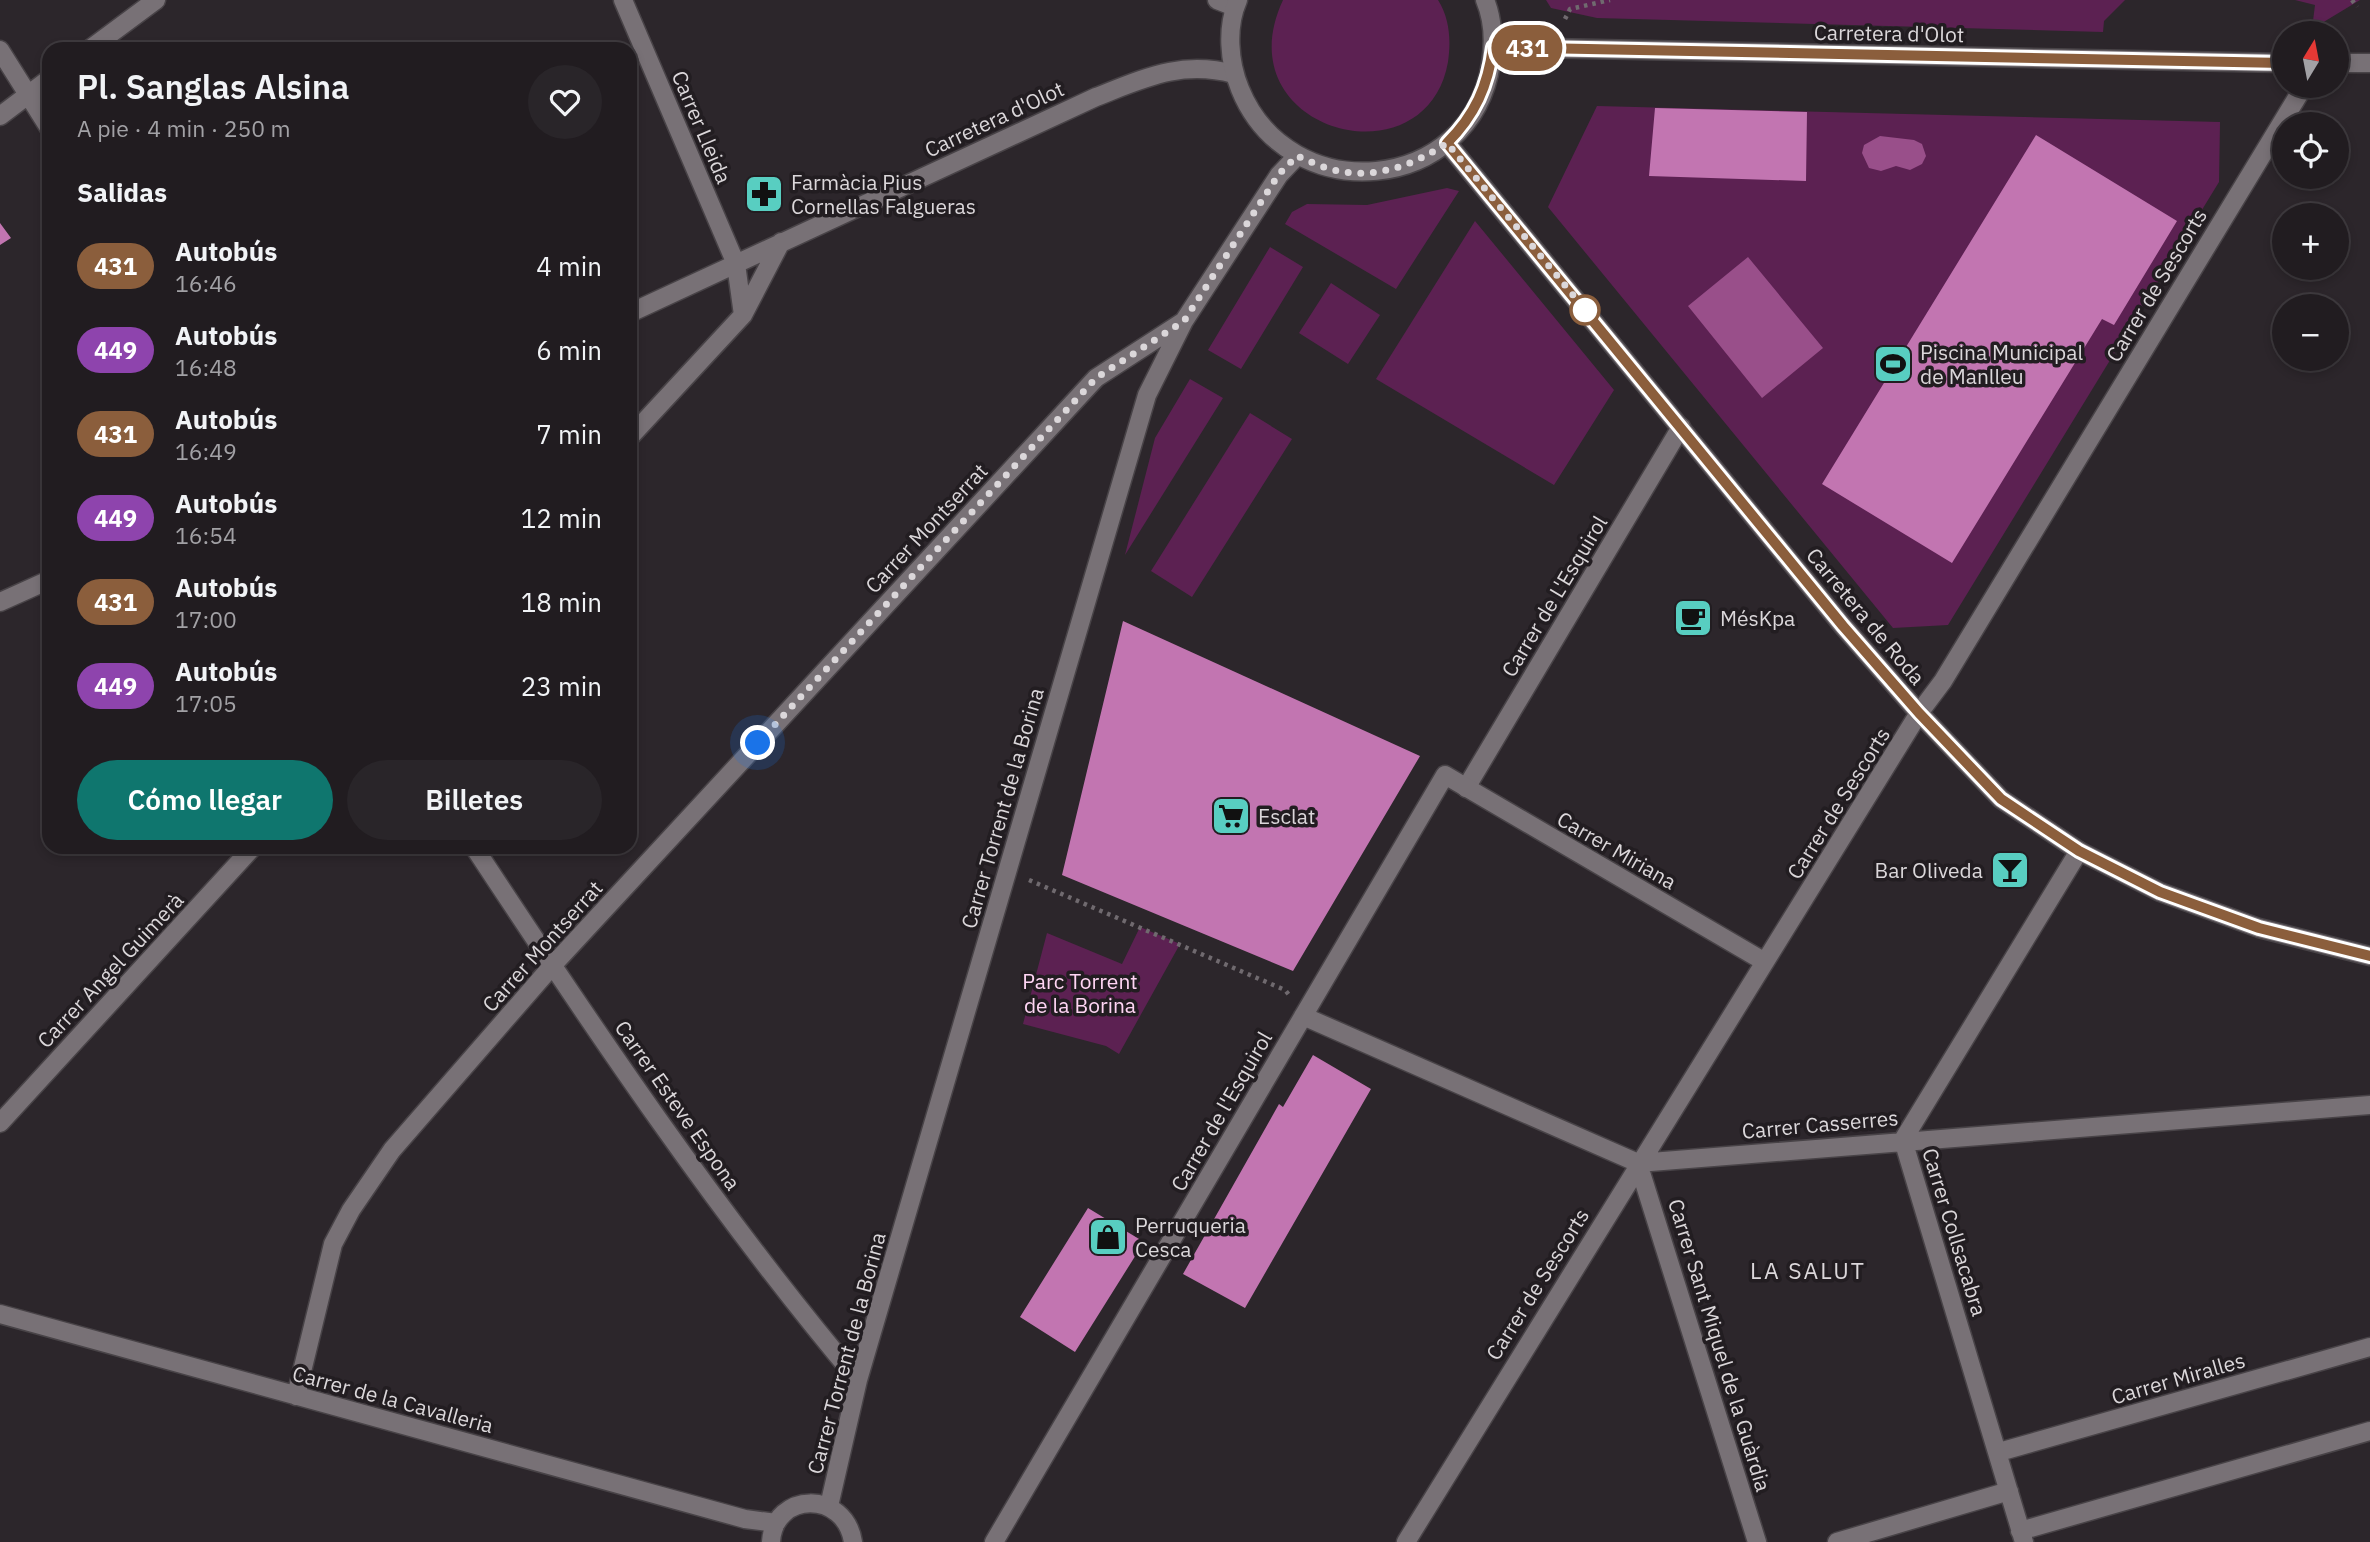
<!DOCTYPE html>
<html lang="es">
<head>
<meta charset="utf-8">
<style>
  body { margin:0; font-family:"IBM Plex Sans",sans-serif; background:#292529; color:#f1f3f6; height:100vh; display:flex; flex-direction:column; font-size:26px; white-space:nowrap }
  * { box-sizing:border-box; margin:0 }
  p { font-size:23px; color:#a2a1a5 }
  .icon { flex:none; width:38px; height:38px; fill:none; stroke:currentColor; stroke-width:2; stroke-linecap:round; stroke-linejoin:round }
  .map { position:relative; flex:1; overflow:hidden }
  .drawer { position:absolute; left:42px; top:42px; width:595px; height:812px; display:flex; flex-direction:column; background:#211c20; border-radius:21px; box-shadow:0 4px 10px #0003,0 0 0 2px #3e3a3e }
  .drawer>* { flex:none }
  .badge { padding:0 14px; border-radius:23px; font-size:24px; line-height:46px }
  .needle { width:46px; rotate:10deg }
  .controls { position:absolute; left:2272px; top:21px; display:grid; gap:14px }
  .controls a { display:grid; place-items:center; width:77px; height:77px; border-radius:50%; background:#211c20; box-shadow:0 4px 10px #0003,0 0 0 2px #3e3a3e; font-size:35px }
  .you { position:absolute; width:35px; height:35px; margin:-18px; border:5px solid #fff; border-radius:50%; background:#1a73e8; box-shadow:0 0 0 10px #1a73e833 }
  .map>.badge { position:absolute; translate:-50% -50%; box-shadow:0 0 0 4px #fff }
  h2 { padding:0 35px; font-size:26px; line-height:63px }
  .round { display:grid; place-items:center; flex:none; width:74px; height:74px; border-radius:37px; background:#292529 }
  .overview { display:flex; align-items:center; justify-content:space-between; height:119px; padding:0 35px }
  h1 { font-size:33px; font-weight:600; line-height:52px }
  .primary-button { display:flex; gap:14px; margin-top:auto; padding:14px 35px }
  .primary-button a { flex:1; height:80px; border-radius:42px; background:#0f766e; color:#fff; font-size:28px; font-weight:600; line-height:80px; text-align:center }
  .primary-button a+a { background:#292529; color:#f1f3f6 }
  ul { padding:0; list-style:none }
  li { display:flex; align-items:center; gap:21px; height:84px; padding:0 35px }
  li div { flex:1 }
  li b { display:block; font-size:26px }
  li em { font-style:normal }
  li .badge { min-width:77px; font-weight:700; text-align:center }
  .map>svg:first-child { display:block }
</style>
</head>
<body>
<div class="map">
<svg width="2370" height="1542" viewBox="0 0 2370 1542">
  <rect width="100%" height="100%" fill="#2c262b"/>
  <path fill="#5c2152" d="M1283 0H1438C1450 19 1451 41 1448 62 1426 186 1222 131 1283 0Z
    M1546 0H2125L2104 21 2103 32 1597 18 1551 8Z
    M2295 0H2360L2312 29 2315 5Z
    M1597 106 2220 122 2219 182 1948 625 1893 628 1548 207Z
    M1447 188 1459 191 1396 289 1285 224 1292 212 1307 204 1367 205Z
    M1475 221 1614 390 1554 485 1376 379Z
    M1270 247 1303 267 1241 369 1208 350Z
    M1331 283 1380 315 1348 364 1299 333Z
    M1190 379 1223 398 1125 555 1155 438Z
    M1250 413 1292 439 1192 597 1151 571Z
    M1140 927 1180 944 1119 1054 1106 1046 1023 1024 1047 933 1122 964Z"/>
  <path fill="#994f8a" d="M1880 136 1914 140 1922 144 1926 156 1922 164 1910 170 1896 166 1881 171 1869 168 1862 153 1864 145Z
    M1748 257 1823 348 1762 398 1688 306Z"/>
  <path fill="#c275b1" d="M1655 108 1807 112 1806 181 1649 176Z
    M2036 135 2177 221 2114 325 2102 319 1952 563 1822 484Z
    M0 223 11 238 0 245Z
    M1123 621 1420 756 1293 971 1062 875Z
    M1313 1055 1371 1089 1245 1308 1183 1274 1279 1104 1283 1107Z
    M1088 1208 1144 1242 1075 1352 1020 1317Z"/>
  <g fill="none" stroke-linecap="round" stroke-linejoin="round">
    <defs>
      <path id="pedestrian" d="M1466 788 1681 427"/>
      <path id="minor" d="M623 0 736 264 743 315
        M1217 0 1235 7
        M90 49 156 0
        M0 50 49 128
        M0 116 49 79
        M630 313 1096 97C1145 78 1181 60 1234 74
        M630 437 743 315 781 242
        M0 602 49 580
        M474 847C593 1028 718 1214 858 1380
        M1303 1016 1638 1163 2370 1105
        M0 1123 253 847
        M1638 1163 1757 1542
        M0 1314 745 1519 776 1523
        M296 1396 333 1244 351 1210 392 1150 552 966 1096 378 1184 321
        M1999 1452 2370 1347
        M829 1506 858 1380 1147 395 1184 321 1279 175 1297 156
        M2020 1531 2370 1431
        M771 1542C774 1491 845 1490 853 1542
        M994 1542 1445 775 1765 962
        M1406 1542 1919 713 1943 681 2304 86
        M1837 1542 2009 1491
        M2024 1542 1903 1140 2079 851"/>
      <path id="tertiary" d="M1238 0C1226 27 1229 62 1240 89 1289 210 1471 195 1491 63 1494 43 1493 19 1485 0
        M1493 47 2284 63
        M2336 63H2370
        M1447 143 1843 626 1919 713 2001 799 2079 851 2160 892 2259 928 2370 956"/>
    </defs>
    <use href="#pedestrian" stroke="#484347" stroke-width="21"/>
    <use href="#minor" stroke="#484347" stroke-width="21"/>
    <use href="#tertiary" stroke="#484347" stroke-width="21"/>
    <path stroke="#706a6f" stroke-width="4.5" stroke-dasharray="3.5 5" stroke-linecap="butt" d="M2352 0 2357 7
      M1565 19 1570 9 1610 0
      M1029 880 1285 990 1289 995"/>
    <use href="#pedestrian" stroke="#787176" stroke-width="18"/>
    <use href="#minor" stroke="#787176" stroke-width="18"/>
    <use href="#tertiary" stroke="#787176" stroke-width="18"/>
  </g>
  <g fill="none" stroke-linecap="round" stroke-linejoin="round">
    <defs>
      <path id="line" d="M2284 63 1493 47C1488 86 1475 115 1447 143L1843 626 1919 713 2001 799 2079 851 2160 892 2259 928 2370 956"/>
    </defs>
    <use href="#line" stroke="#fff" stroke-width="16"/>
    <use href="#line" stroke="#8b5e3c" stroke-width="10"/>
    <path stroke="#dbd7da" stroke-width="7" stroke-dasharray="0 12.6" d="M758 743 1096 378 1184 321 1279 174 1297 156C1310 161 1325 169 1338 171 1378 179 1415 164 1447 143L1588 313 1585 310"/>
  </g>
  <defs>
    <symbol id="pharmacy-square" viewBox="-11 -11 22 22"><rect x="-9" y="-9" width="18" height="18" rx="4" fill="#58cec1" stroke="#221d21"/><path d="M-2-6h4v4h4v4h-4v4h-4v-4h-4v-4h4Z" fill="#111"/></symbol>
    <symbol id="stadium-square" viewBox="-11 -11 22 22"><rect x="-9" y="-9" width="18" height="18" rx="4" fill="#58cec1" stroke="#221d21"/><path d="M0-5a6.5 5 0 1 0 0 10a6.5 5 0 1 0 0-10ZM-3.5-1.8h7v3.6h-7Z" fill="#111"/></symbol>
    <symbol id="cafe-square" viewBox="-11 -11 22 22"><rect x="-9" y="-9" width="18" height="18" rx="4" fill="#58cec1" stroke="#221d21"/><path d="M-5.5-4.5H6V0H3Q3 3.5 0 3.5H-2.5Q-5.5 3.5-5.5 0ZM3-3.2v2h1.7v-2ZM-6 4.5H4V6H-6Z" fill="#111"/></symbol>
    <symbol id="supermarket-square" viewBox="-11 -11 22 22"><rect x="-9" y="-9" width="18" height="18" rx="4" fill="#58cec1" stroke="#221d21"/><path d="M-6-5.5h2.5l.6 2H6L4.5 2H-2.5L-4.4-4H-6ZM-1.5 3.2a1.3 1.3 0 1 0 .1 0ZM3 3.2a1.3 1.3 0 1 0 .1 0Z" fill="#111"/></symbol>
    <symbol id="bar-square" viewBox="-11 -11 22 22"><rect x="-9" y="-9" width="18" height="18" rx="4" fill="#58cec1" stroke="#221d21"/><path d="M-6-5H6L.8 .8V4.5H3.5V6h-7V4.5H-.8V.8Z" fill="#111"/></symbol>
    <symbol id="shop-square" viewBox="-11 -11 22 22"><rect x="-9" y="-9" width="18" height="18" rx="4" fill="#58cec1" stroke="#221d21"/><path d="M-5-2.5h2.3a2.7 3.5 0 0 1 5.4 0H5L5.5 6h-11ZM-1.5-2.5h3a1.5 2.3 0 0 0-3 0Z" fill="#111"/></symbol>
  </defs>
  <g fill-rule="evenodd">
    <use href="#pharmacy-square" x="742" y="172" width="44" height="44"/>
    <use href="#stadium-square" x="1871" y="342" width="44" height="44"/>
    <use href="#cafe-square" x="1671" y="596" width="44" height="44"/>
    <use href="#supermarket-square" x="1209" y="794" width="44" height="44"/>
    <use href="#bar-square" x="1988" y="848" width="44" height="44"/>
    <use href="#shop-square" x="1086" y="1215" width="44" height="44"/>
  </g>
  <circle fill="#fff" stroke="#8b5e3c" stroke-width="3.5" cx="1585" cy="310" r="14"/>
  <g text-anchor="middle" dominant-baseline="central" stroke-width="7" stroke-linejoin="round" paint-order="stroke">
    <g font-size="21" fill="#dbd7da" stroke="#221d21">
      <text transform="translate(1889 33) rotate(1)">Carretera d'Olot</text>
      <text transform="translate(994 119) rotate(-25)">Carretera d'Olot</text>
      <text transform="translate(702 127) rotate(67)">Carrer Lleida</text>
      <text transform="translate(2156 285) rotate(-59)">Carrer de Sescorts</text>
      <text transform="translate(926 528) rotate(-47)">Carrer Montserrat</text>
      <text transform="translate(1554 596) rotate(-59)">Carrer de L'Esquirol</text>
      <text transform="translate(1866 616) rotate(50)">Carretera de Roda</text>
      <text transform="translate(1838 803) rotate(-58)">Carrer de Sescorts</text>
      <text transform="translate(1002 808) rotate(-74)">Carrer Torrent de la Borina</text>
      <text transform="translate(1617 850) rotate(30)">Carrer Miriana</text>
      <text transform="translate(542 946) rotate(-48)">Carrer Montserrat</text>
      <text transform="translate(110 970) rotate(-47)">Carrer Angel Guimerà</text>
      <text transform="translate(678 1105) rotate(55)">Carrer Esteve Espona</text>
      <text transform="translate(1221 1111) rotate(-60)">Carrer de l'Esquirol</text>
      <text transform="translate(1820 1124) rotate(-5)">Carrer Casserres</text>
      <text transform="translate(1955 1232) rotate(73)">Carrer Collsacabra</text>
      <text transform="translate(1537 1284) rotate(-58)">Carrer de Sescorts</text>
      <text transform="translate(1720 1345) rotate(73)">Carrer Sant Miquel de la Guàrdia</text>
      <text transform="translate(846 1353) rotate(-75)">Carrer Torrent de la Borina</text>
      <text transform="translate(2178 1378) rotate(-16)">Carrer Miralles</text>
      <text transform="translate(393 1399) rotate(15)">Carrer de la Cavalleria</text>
    </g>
    <g font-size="21" fill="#dbd7da" stroke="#221d21" text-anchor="start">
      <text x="791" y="182">Farmàcia Pius<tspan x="791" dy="24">Cornellas Falgueras</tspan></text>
      <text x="1920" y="352">Piscina Municipal<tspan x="1920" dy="24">de Manlleu</tspan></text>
      <text x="1720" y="618">MésKpa</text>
      <text x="1258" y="816">Esclat</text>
      <text x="1983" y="870" text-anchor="end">Bar Oliveda</text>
      <text x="1135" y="1225">Perruqueria<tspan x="1135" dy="24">Cesca</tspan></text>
    </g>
    <g font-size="21" fill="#ffd5f4" stroke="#221d21">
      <text x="1080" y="981">Parc Torrent<tspan x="1080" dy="24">de la Borina</tspan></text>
    </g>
    <g font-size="23" letter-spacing="2" fill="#dbd7da" stroke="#221d21">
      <text x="1808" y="1270">LA SALUT</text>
    </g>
  </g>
</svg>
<div class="controls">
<a><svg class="needle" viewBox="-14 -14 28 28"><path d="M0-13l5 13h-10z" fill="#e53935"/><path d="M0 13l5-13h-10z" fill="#a2a1a5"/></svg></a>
<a><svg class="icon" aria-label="locate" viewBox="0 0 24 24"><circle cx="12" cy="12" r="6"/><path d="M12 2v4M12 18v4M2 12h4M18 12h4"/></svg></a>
<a>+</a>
<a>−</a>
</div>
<div class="you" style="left:758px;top:743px"></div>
<b class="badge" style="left:1527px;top:48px;background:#8b5e3c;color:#fff">431</b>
<section class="drawer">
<div class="overview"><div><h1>Pl. Sanglas Alsina</h1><p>A pie · 4 min · 250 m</p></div><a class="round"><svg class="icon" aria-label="heart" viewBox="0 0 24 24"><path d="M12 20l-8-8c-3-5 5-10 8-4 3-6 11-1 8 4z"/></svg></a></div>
<h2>Salidas</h2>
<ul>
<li><span class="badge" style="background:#8b5e3c;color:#fff">431</span><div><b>Autobús</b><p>16:46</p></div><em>4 min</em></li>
<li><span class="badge" style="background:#8e44ad;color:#fff">449</span><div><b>Autobús</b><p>16:48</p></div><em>6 min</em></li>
<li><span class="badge" style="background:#8b5e3c;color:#fff">431</span><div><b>Autobús</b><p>16:49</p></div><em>7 min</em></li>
<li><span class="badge" style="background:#8e44ad;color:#fff">449</span><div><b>Autobús</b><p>16:54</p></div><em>12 min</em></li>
<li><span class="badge" style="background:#8b5e3c;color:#fff">431</span><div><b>Autobús</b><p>17:00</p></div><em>18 min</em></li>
<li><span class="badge" style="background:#8e44ad;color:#fff">449</span><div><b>Autobús</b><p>17:05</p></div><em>23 min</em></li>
</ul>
<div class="primary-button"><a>Cómo llegar</a><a>Billetes</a></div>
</section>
</div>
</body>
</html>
